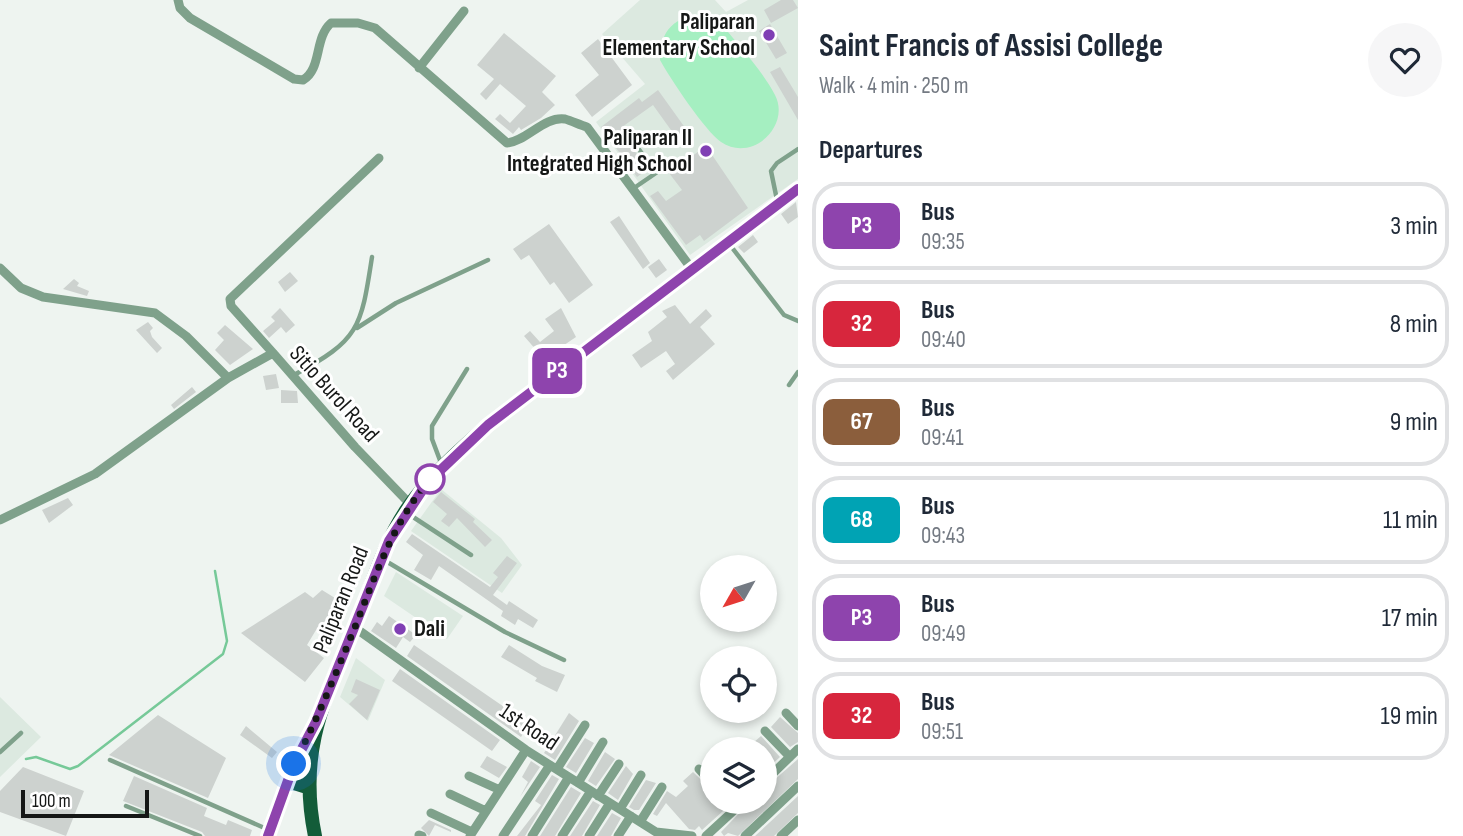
<!DOCTYPE html>
<html lang="en">
<head>
<meta charset="utf-8">
<style>
  body { margin:0; font-family:"Sofia Sans Condensed",sans-serif; background:#f6f6f7; color:#1f2937; height:100vh; display:flex; flex-direction:column; font-size:26px; white-space:nowrap }
  * { box-sizing:border-box; margin:0 }
  p { font-size:23px; color:#747a83 }
  .icon { flex:none; width:38px; height:38px; fill:none; stroke:currentColor; stroke-width:2; stroke-linecap:round; stroke-linejoin:round }
  .map { position:relative; flex:1; overflow:hidden }
  .sheet { display:flex; flex-direction:column; background:#fff; width:665px }
  .sheet>* { flex:none }
  .badge { padding:0 14px; border-radius:10px; font-size:24px; line-height:46px }
  .needle { width:46px; rotate:231deg }
  .tools { position:absolute; left:700px; top:555px; display:grid; gap:14px }
  .tools a { display:grid; place-items:center; width:77px; height:77px; border-radius:50%; background:#fff; box-shadow:0 4px 10px #0003; font-size:35px }
  .scale { position:absolute; left:21px; bottom:18px; width:128px; box-sizing:border-box; padding-left:7px; border:4px solid #151716; border-top:0; font-size:19px; line-height:24px; white-space:nowrap; color:#151716; -webkit-text-stroke:5px #fff; paint-order:stroke }
  .you { position:absolute; width:35px; height:35px; margin:-18px; border:5px solid #fff; border-radius:50%; background:#1a73e8; box-shadow:0 0 0 10px #1a73e833 }
  .map>.badge { position:absolute; translate:-50% -50%; box-shadow:0 0 0 4px #fff }
  h2 { padding:0 21px; font-size:26px; line-height:63px }
  .round { display:grid; place-items:center; flex:none; width:74px; height:74px; border-radius:37px; background:#f6f6f7 }
  .headline { display:flex; align-items:center; justify-content:space-between; height:119px; padding:0 21px }
  h1 { font-size:33px; font-weight:700; line-height:52px }
  ul { padding:0; list-style:none }
  li { display:flex; align-items:center; gap:21px; height:88px; margin:0 14px 10px; padding:0 7px; border:4px solid #e0e1e3; border-radius:28px }
  li div { flex:1 }
  li b { display:block; font-size:26px }
  li em { font-style:normal }
  li .badge { min-width:77px; font-weight:700; text-align:center }
  main { display:flex; flex:1; min-height:0 }
  .map>svg:first-child { display:block }
</style>
</head>
<body>
<main>
<div class="map">
<svg width="798" height="836" viewBox="0 0 798 836">
  <rect width="100%" height="100%" fill="#eef4f0"/>
  <path fill="#dce9e0" d="M640 0H715L726 12 748 0H798V179L690 255 596 122 645 84 602 34Z
    M441 489 501 538 522 565 502 593 411 531Z
    M396 572 463 616 447 639 384 596Z
    M356 658 385 680 368 721 340 697Z
    M0 697 41 737 0 777Z"/>
  <path fill="#a5efc1" d="M704 13 717 18C735 42 761 68 775 95 791 126 752 163 721 142 706 132 669 77 660 60 660 29 675 17 704 13Z"/>
  <g fill="none" stroke-linecap="round" stroke-linejoin="round">
    <path stroke="#76c998" stroke-width="2.5" d="M26 759 36 757 70 769 78 766 223 654 227 641 215 571"/>
  </g>
  <path fill="#cdd2cf" d="M781 0H793L798 8 771 23 764 10Z
    M770 24 787 53 776 59 759 31Z
    M504 33 556 76 542 92 555 105 541 118 521 130 519 127 513 134 495 119 500 114 510 123 526 106 500 84 486 100 480 94 494 79 477 65Z
    M598 39 632 85 592 117 575 95 599 75 581 53Z
    M780 67 798 97V120L770 72Z
    M658 90 691 136 681 144 653 105 622 127 621 133 648 169 637 177 601 127 639 98 642 102Z
    M706 146 748 208 704 241 700 235 686 245 650 196 658 191 666 201 682 190 669 173Z
    M796 202 798 217 788 224 781 214Z
    M619 216 650 263 643 269 610 222Z
    M549 224 593 285 569 303 554 282 550 285 529 255 521 260 513 249Z
    M753 235 758 242 744 253 738 247Z
    M659 259 667 270 656 278 648 267Z
    M290 272 298 281 285 292 278 282Z
    M74 279 79 283 77 286 89 291 87 296 63 289Z
    M675 305 690 324 706 309 712 316 700 327 715 344 673 380 666 371 675 364 666 351 641 368 632 355 652 341 648 332 667 317 662 311Z
    M280 308 295 325 286 333 281 327 269 338 263 331 275 321 271 317Z
    M561 308 576 337 536 364 530 356 537 351 524 336 530 331 540 342 554 331 545 319Z
    M148 322 153 328 150 331 152 337 162 348 157 353 136 330Z
    M225 325 253 349 230 365 215 350 224 340 217 333Z
    M276 374 279 388 266 390 263 376Z
    M192 387 196 392 174 409 171 405Z
    M281 390 297 391 298 403H281Z
    M441 492 475 519 473 522 492 540 485 547 457 518 449 527 441 521 447 514 433 502Z
    M68 498 73 505 49 523 42 510Z
    M412 534 490 587 498 577 493 573 507 556 517 563 493 595 507 605 509 601 538 620 533 628 518 619 515 625 501 616 503 611 439 566 431 580 414 570 423 555 406 542Z
    M322 590 343 603 327 639 316 630 307 645 324 658 305 682 241 633 305 592 313 598Z
    M389 616 416 635 410 642 403 637 396 648 371 631 377 622 382 626Z
    M414 645 529 724 521 737 407 656Z
    M509 645 542 666 565 675 557 692 535 681 537 678 501 657Z
    M400 669 500 740 492 751 392 681Z
    M356 679 380 690 367 720 349 704 358 695 351 692Z
    M569 713 579 721 555 760 544 753Z
    M158 715 226 758 208 798 109 755Z
    M780 717 798 733V742L790 747 771 727Z
    M246 726 277 752 272 758 240 735Z
    M761 736 780 757 765 771V749H756L753 743Z
    M585 738 594 743 576 773 566 767Z
    M605 752 615 759 596 786 588 781Z
    M487 756 507 767 499 778 480 767Z
    M798 759V779L738 836 728 833 724 836 721 832 750 802H765V788Z
    M531 761 540 767 520 797 528 782 522 777Z
    M626 766 633 774 618 800 608 793Z
    M23 767 84 791 66 836 0 812V791Z
    M693 772 712 790V802H733L702 830 699 826 695 830 689 829 666 803 657 816 653 814 667 791 676 797 688 786 683 781Z
    M552 775 559 779 525 836H517L541 805 535 801Z
    M134 776 207 808 204 816 226 825 228 820 252 830 250 836H205L202 832 123 801Z
    M646 780 656 783 639 810H634L629 807Z
    M571 787 581 793 555 836H540Z
    M798 796V813L774 836H755Z
    M593 801 600 805 582 836H570Z
    M612 813 621 818 611 836H597Z
    M429 820 451 830V832L435 825 429 836 421 828Z"/>
  <g fill="none" stroke-linecap="round" stroke-linejoin="round">
    <path stroke="#7fa18b" stroke-width="4.5" d="M625 130 656 173 634 188
      M777 200 771 171 777 163 798 149
      M730 245 784 315 798 321
      M357 328 396 303 488 260
      M294 375C359 340 361 329 372 257
      M789 385 798 372
      M441 463 432 439V426L467 369
      M407 513 471 555
      M384 560 505 632 564 660
      M0 752 21 733
      M110 760 269 830
      M126 806 200 836"/>
    <path stroke="#7fa18b" stroke-width="9" d="M178 0 180 8 190 18 294 79 303 80C322 69 314 38 331 23H358L375 28 507 143C527 141 544 116 565 119 572 121 580 125 587 127L691 268
      M419 68 464 11
      M0 268 21 288 43 297 155 313 186 336 228 378
      M273 353 231 306 230 299 379 158
      M0 520 95 474 228 378 273 353 355 447 410 504
      M354 627 526 750 656 832 692 836
      M786 713 798 726
      M765 731 790 757
      M748 748 749 749
      M557 769 585 725
      M699 769 712 783
      M469 776 500 790
      M765 781 798 749
      M578 783 603 742
      M450 794 486 811
      M598 796 619 764
      M620 809 641 775
      M431 813 472 832
      M640 822 662 787
      M419 835 422 836
      M470 836 526 750
      M503 836 550 765
      M532 836 569 777
      M562 836 591 791
      M589 836 610 803
      M618 836 631 816
      M706 836 743 802
      M745 836 798 786
      M781 836 798 820"/>
    <path stroke="#46795b" stroke-width="12" d="M268 836 294 764 315 724"/>
    <path stroke="#135c39" stroke-width="14" d="M288 781 307 787
      M315 836C296 745 329 692 361 611 374 577 386 540 407 509 429 477 458 451 488 425L798 189"/>
  </g>
  <g fill="none" stroke-linecap="round" stroke-linejoin="round">
    <defs>
      <path id="line" d="M268 836 294 764 316 722 389 541 427 483 488 425 798 189"/>
    </defs>
    <use href="#line" stroke="#fff" stroke-width="16"/>
    <use href="#line" stroke="#8e44ad" stroke-width="10"/>
    <path stroke="#151716" stroke-width="7" stroke-dasharray="0 12.6" d="M294 764C317 720 336 673 355 627 376 574 393 523 430 479"/>
  </g>
  <g fill="#803fb4" stroke="#fff" stroke-width="2.5">
    <circle cx="769" cy="35" r="7"/>
    <circle cx="706" cy="151" r="7"/>
    <circle cx="400" cy="629" r="7"/>
  </g>
  <circle fill="#fff" stroke="#8e44ad" stroke-width="3.5" cx="430" cy="479" r="14"/>
  <g text-anchor="middle" dominant-baseline="central" stroke-width="6" stroke-linejoin="round" paint-order="stroke">
    <g font-size="23" font-weight="bold" fill="#151716" stroke="#fff" text-anchor="end">
      <text x="755" y="22">Paliparan<tspan x="755" dy="26">Elementary School</tspan></text>
      <text x="692" y="138">Paliparan II<tspan x="692" dy="26">Integrated High School</tspan></text>
      <text x="414" y="629" text-anchor="start">Dali</text>
    </g>
    <g font-size="23" fill="#151716" stroke="#fff">
      <text transform="translate(334 394) rotate(48)">Sitio Burol Road</text>
      <text transform="translate(341 600) rotate(-68)">Paliparan Road</text>
      <text transform="translate(529 727) rotate(34)">1st Road</text>
    </g>
  </g>
</svg>
<div class="tools">
<a><svg class="needle" viewBox="-14 -14 28 28"><path d="M0-13l5 13h-10z" fill="#e53935"/><path d="M0 13l5-13h-10z" fill="#747a83"/></svg></a>
<a><svg class="icon" aria-label="locate" viewBox="0 0 24 24"><circle cx="12" cy="12" r="6"/><path d="M12 2v4M12 18v4M2 12h4M18 12h4"/></svg></a>
<a><svg class="icon" aria-label="layers" viewBox="0 0 24 24"><path d="M12 4l9 5-9 5-9-5zM3 14l9 5 9-5"/></svg></a>
</div>
<div class="scale">100 m</div>
<div class="you" style="left:294px;top:764px"></div>
<b class="badge" style="left:557px;top:371px;background:#8e44ad;color:#fff">P3</b>
</div>
<section class="sheet">
<div class="headline"><div><h1>Saint Francis of Assisi College</h1><p>Walk · 4 min · 250 m</p></div><a class="round"><svg class="icon" aria-label="heart" viewBox="0 0 24 24"><path d="M12 20l-8-8c-3-5 5-10 8-4 3-6 11-1 8 4z"/></svg></a></div>
<h2>Departures</h2>
<ul>
<li><span class="badge" style="background:#8e44ad;color:#fff">P3</span><div><b>Bus</b><p>09:35</p></div><em>3 min</em></li>
<li><span class="badge" style="background:#d7263d;color:#fff">32</span><div><b>Bus</b><p>09:40</p></div><em>8 min</em></li>
<li><span class="badge" style="background:#8b5e3c;color:#fff">67</span><div><b>Bus</b><p>09:41</p></div><em>9 min</em></li>
<li><span class="badge" style="background:#00a3b4;color:#fff">68</span><div><b>Bus</b><p>09:43</p></div><em>11 min</em></li>
<li><span class="badge" style="background:#8e44ad;color:#fff">P3</span><div><b>Bus</b><p>09:49</p></div><em>17 min</em></li>
<li><span class="badge" style="background:#d7263d;color:#fff">32</span><div><b>Bus</b><p>09:51</p></div><em>19 min</em></li>
</ul>
</section>
</main>
</body>
</html>
